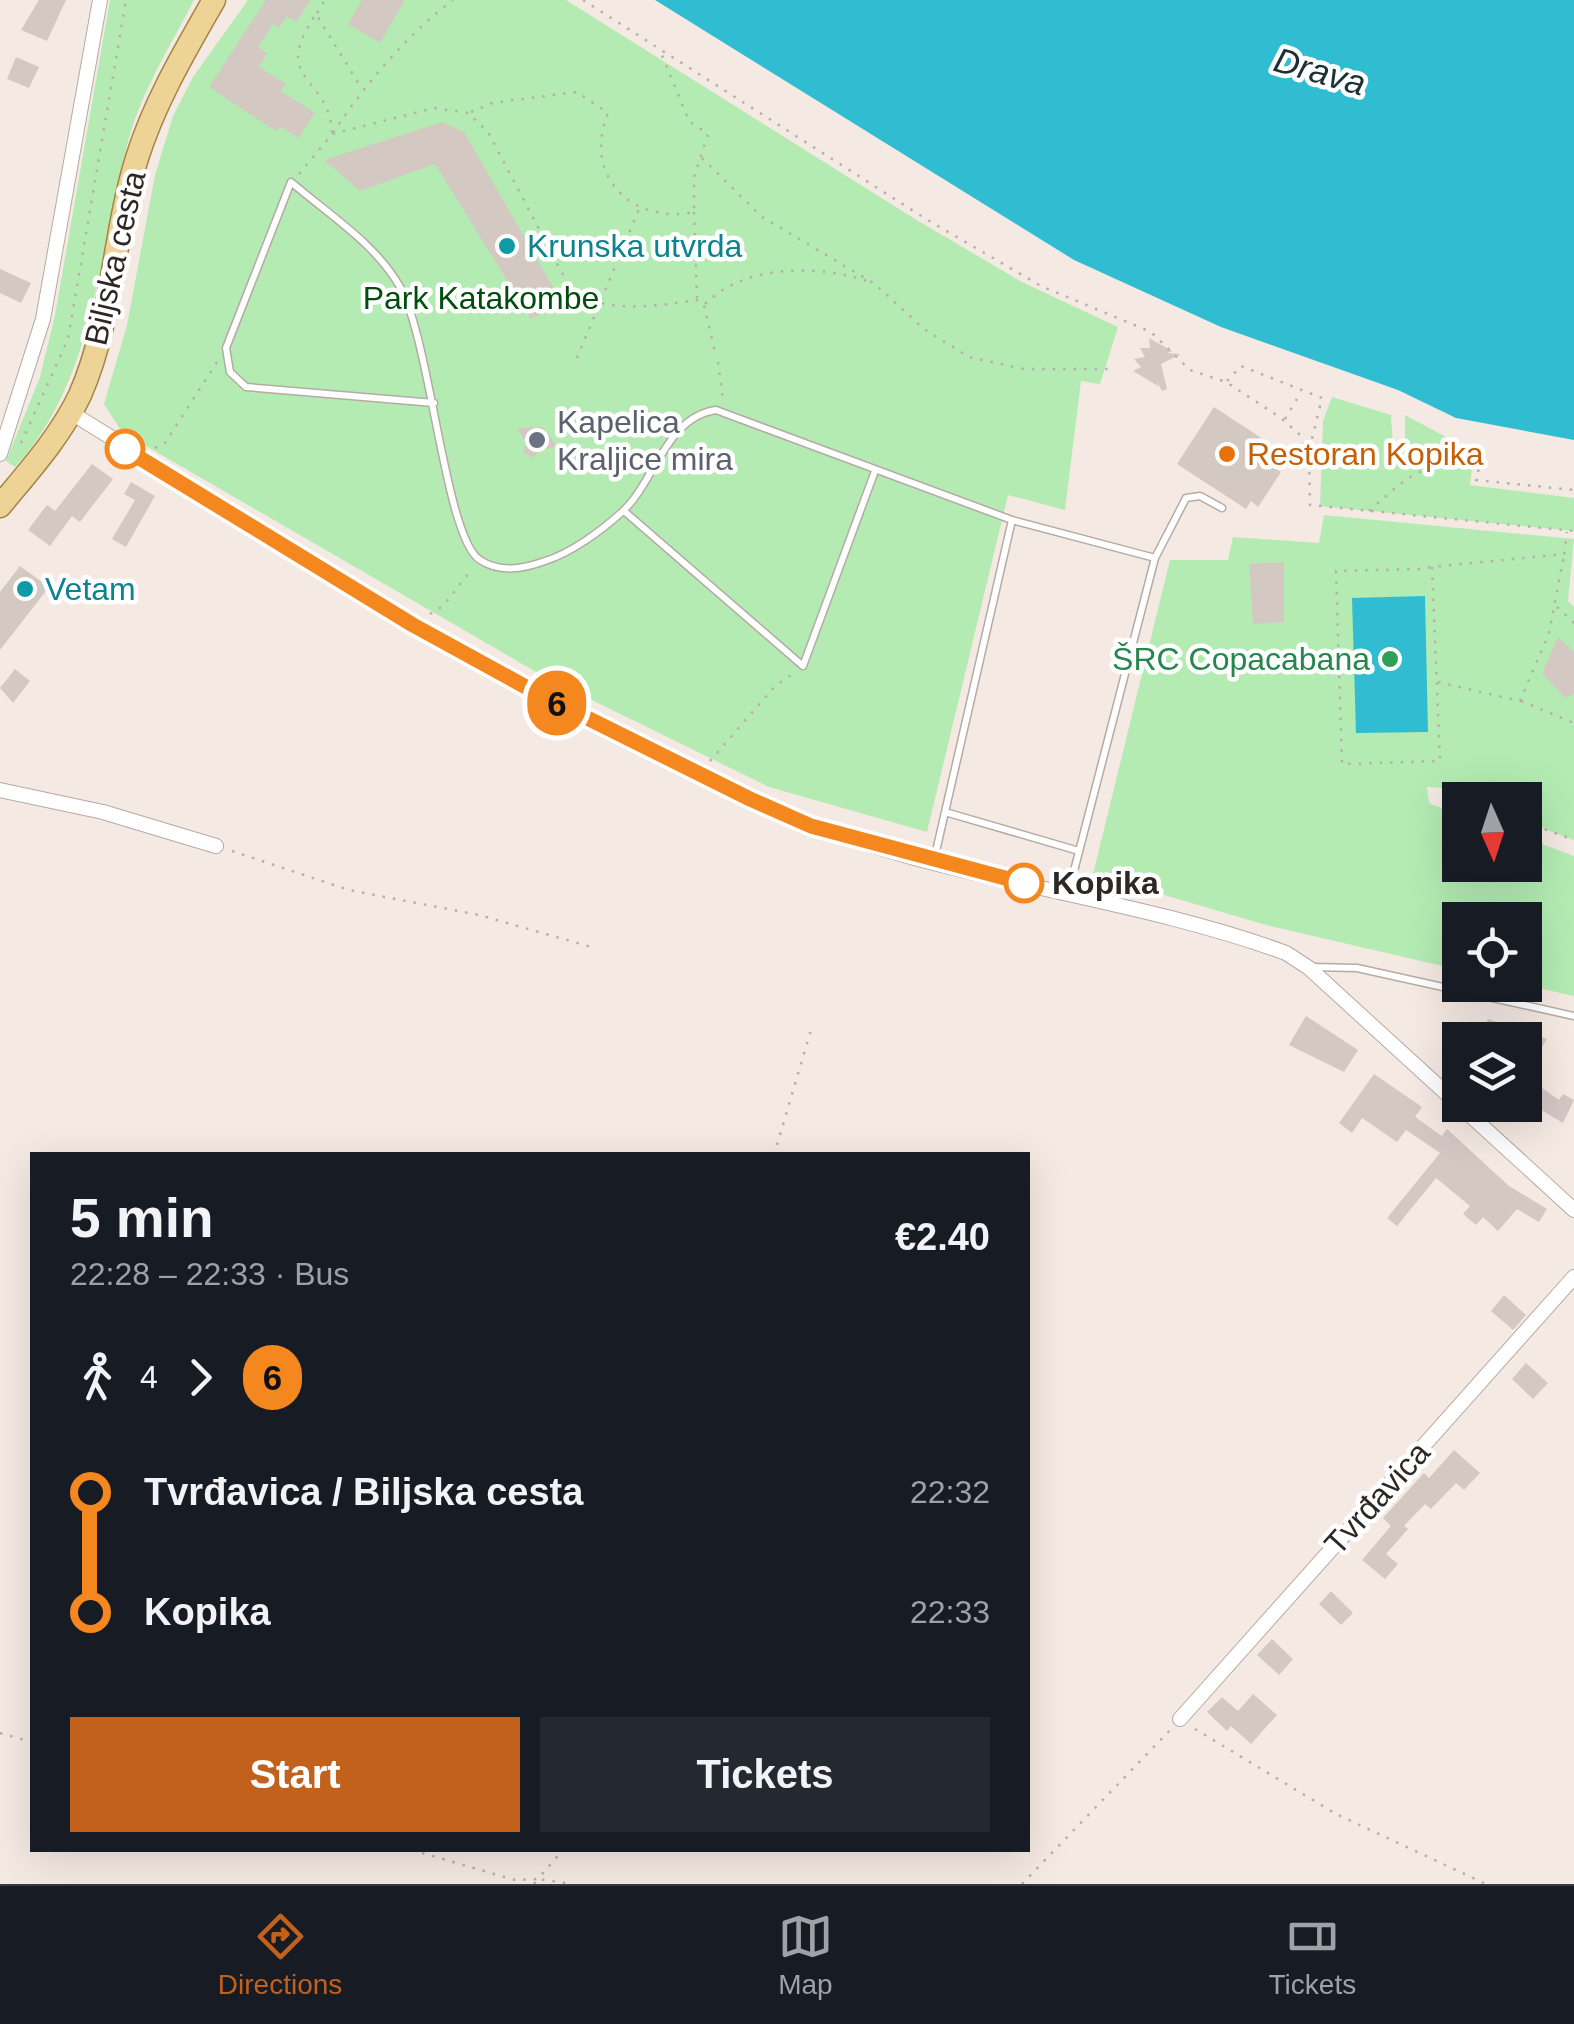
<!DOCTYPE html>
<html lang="en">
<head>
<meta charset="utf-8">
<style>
  body { margin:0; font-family:Helvetica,sans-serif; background:#242831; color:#f1f3f6; height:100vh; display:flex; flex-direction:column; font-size:38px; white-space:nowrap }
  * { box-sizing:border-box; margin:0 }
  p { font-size:32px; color:#9ea1a6 }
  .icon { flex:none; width:55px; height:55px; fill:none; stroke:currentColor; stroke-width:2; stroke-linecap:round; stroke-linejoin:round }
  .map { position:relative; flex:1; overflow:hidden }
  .details { position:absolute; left:30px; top:1152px; width:1000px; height:700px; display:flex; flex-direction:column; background:#171b24; border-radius:0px; box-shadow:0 10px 40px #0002 }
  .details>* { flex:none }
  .badge { padding:0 20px; border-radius:32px; font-size:35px; line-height:65px }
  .needle { width:65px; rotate:177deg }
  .tools { position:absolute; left:1442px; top:782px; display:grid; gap:20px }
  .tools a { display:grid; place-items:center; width:100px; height:100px; border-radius:0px; background:#171b24; box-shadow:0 10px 40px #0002; font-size:50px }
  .map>.badge { position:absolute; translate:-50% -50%; box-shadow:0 0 0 5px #fff }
  .legs { display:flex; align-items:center; gap:15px; height:110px; padding:0 40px; font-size:32px }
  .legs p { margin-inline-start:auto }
  .overview { display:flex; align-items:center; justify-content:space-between; height:170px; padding:0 40px }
  h1 { font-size:55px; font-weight:700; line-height:75px }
  .button { display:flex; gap:20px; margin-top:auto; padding:20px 40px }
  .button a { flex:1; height:115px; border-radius:0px; background:#c1611c; color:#fff; font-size:40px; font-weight:700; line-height:115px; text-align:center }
  .button a+a { background:#242831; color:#f1f3f6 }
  ul { padding:0 40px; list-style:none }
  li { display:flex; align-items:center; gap:35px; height:120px; font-size:38px }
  li i { display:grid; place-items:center; width:15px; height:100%; margin:0 12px; background:currentColor }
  li i::after { content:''; width:25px; height:25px; margin:-12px; border:8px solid; border-radius:50%; background:#171b24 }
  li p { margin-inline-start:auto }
  li:first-child i { background:linear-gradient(#0000 50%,currentColor 0) }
  li:last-child i { background:linear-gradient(currentColor 50%,#0000 0) }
  .menu { display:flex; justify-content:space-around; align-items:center; height:140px; border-top:2px solid #363941; background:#171b24; font-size:28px; color:#9ea1a6 }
  .menu a { display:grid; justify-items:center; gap:5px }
  .menu .current { color:#c1611c }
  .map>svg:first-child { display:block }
</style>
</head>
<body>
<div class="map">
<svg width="1574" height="1884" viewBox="0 0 1574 1884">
  <rect width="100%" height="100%" fill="#f5e9e3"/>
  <path fill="#b4ebb3" d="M110 0H194C171 45 143 89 129 138 97 251 98 376 15 467L6 461 40 377 55 315Z
    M248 0H566L915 219 1022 282 1118 327 1100 384 1081 381 1065 510 1008 495 927 832 769 787 543 676 122 432 104 404 127 325 155 175 173 116 193 77Z
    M1332 397 1391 415 1393 446 1405 438V415L1474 452 1470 485 1574 498V531L1320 506 1323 421Z
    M1324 515 1574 539 1568 601 1574 607V840L1528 823 1525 800C1491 800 1460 788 1427 787L1429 803 1460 815V865H1525V838L1574 856V996L1525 985V920H1460V970L1266 925 1093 874 1170 560H1228L1233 537 1319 543Z"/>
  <path fill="#30bdd2" d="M655 0H1574V440L1456 418 1398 390 1221 327 1074 260Z
    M1425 596 1428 732 1356 733 1352 598Z"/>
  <path fill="#d4c8c3" d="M39 0H66L47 41 21 30Z
    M266 0H311L296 22 287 16 279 28 273 24 258 47 267 53 259 67 286 84 281 91 315 113 298 138 280 126 277 132 209 87Z
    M362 0H405L380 43 348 24Z
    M16 57 39 67 29 88 7 79Z
    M442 122 464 132 561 301 531 319 435 164 360 191 324 160Z
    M0 269 31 283 21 303 0 293Z
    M1149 338 1172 351 1167 353 1181 354 1161 364 1167 389 1162 391 1157 382 1158 386 1133 371 1141 367 1134 359 1145 357 1140 348H1150Z
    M1214 407 1275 447 1265 462 1281 472 1258 507 1251 501 1246 509 1177 464Z
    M543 427 557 447 539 450 533 458 523 452 526 443 517 428Z
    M92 464 113 479 80 522 72 516 50 546 28 530 47 505 55 511Z
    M131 482 155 496 126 547 112 539 135 500 124 494Z
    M1284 562V622L1253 624 1249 564Z
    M20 566 49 587 0 650V592Z
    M1558 637 1574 652V694L1565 698 1542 673Z
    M15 669 30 681 13 703 0 688Z
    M1306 1016 1358 1050 1344 1072 1289 1045Z
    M1488 1019 1547 1039 1525 1075V1040H1500L1482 1034Z
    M1374 1074 1422 1107 1415 1117 1442 1136 1447 1129 1509 1186 1547 1209 1539 1222 1517 1209 1498 1231 1483 1217 1476 1225 1463 1214 1470 1206 1436 1178 1397 1226 1387 1218 1440 1153 1406 1130 1397 1142 1362 1118 1352 1133 1339 1123Z
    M1525 1076 1559 1100 1563 1094 1574 1100 1563 1123 1536 1107 1525 1122Z
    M1504 1295 1526 1315 1513 1330 1491 1311Z
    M1526 1363 1548 1383 1533 1399 1512 1379Z
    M1454 1450 1480 1473 1464 1490 1456 1483 1431 1509 1425 1504 1404 1526 1408 1529 1386 1554 1398 1564 1385 1579 1362 1560 1391 1526 1383 1518 1424 1473 1429 1478Z
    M1331 1591 1353 1613 1341 1625 1319 1604Z
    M1272 1639 1293 1659 1279 1675 1257 1655Z
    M1253 1694 1277 1715 1251 1744 1231 1726 1227 1731 1207 1712 1222 1697 1238 1711Z"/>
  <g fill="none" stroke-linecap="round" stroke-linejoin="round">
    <defs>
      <path id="lane" d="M434 403 246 387 230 372 226 348 291 182C328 214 376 244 400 287 431 342 445 538 480 560 500 573 523 569 545 561 571 553 601 531 622 512 655 482 666 417 716 410L1012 520 1155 558 1068 894
        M624 511 803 666 875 471
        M1155 558 1186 498 1200 496 1222 508
        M945 812 1079 851
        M934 860 1012 520
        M1311 967 1357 968 1574 1016"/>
      <path id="street" d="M70 412 413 625 535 692 779 812C940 881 1122 893 1286 953L1309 968 1574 1210
        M0 454 43 319 100 0
        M0 790 103 812 216 846
        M1180 1719 1574 1277"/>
      <path id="primary" d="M0 506C29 471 60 437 80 395 113 320 113 235 137 158 155 101 185 51 214 0"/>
    </defs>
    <use href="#lane" stroke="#b5aaa5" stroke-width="9"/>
    <use href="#street" stroke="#b5aaa5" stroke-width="16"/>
    <use href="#primary" stroke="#a38443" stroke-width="25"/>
    <path stroke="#b8afaa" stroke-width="2.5" stroke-dasharray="2.5 8" stroke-linecap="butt" d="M583 0 926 219 1041 286 1151 332 1190 370 1226 382 1281 418 1299 434 1309 453 1310 505 1574 531
      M317 13 325 0
      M471 112 492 103 577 92 608 113C582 175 632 225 694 212V177L708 134 689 121 659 48
      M332 133C329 73 269 84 316 14L362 89
      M333 133C366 83 406 36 453 0
      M702 158 762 217 875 284 924 329 969 357 1024 369H1115
      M299 174 332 134 434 108 468 113 488 132 569 286C601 316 656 306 697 300L704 305 716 356
      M694 212 697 298
      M705 304C743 265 817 264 867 281
      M577 358 639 209
      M718 362 723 400
      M1227 381 1241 366 1322 398 1309 451
      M1285 419 1301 392
      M21 443 68 339 126 0
      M155 448 165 443 217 362
      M1369 511C1411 474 1421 460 1479 468L1476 480 1574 490
      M1432 567 1440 761 1342 764 1336 571 1421 569 1432 567 1564 554 1567 532
      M1557 607 1574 623
      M430 614 443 606 472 569
      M1438 682 1520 701 1549 633 1564 555
      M1521 701 1574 723
      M710 761 775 686 794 673
      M1442 791 1467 800
      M1525 822 1574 840
      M232 851 349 890 479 915 595 948
      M774 1155 811 1030
      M1195 1729 1336 1814 1486 1884
      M0 1733 32 1742
      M412 1850 515 1880 538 1879 563 1850
      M534 1884 538 1879 573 1884
      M1022 1884 1170 1730"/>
    <use href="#lane" stroke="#fff" stroke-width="6"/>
    <use href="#street" stroke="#fff" stroke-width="14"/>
    <use href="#primary" stroke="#eed397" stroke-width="22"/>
  </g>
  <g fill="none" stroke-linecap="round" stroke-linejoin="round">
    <defs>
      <path id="line-1" d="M125 449 413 625 535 692 750 799 811 826 1024 883"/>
    </defs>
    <use href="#line-1" stroke="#fff" stroke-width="22"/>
    <use href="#line-1" stroke="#f5871f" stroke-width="15"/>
  </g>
  <g fill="#0f9aa8" stroke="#fff" stroke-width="4">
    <circle cx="507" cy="246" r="10"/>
    <circle cx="25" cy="589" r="10"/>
  </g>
  <circle fill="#6b7280" stroke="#fff" stroke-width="4" cx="537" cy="440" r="10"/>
  <g fill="#fff" stroke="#f5871f" stroke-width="5">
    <circle cx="125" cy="449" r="18"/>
    <circle cx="1024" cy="883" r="18"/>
  </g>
  <circle fill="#e8710a" stroke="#fff" stroke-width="4" cx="1227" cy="454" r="10"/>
  <circle fill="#2e9e5b" stroke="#fff" stroke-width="4" cx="1390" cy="659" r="10"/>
  <g text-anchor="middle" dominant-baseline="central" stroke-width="9" stroke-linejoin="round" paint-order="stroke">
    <g font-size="32" fill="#0d838f" stroke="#fff" text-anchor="start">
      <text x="527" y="246">Krunska utvrda</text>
      <text x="45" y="589">Vetam</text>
    </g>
    <g font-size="32" fill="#2d2826" stroke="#fff">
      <text transform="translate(115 258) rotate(-77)">Biljska cesta</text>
      <text transform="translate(1377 1498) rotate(-48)">Tvrđavica</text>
    </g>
    <g font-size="32" fill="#004d0c" stroke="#fff">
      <text x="481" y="298">Park Katakombe</text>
    </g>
    <g font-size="32" fill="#5b616d" stroke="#fff" text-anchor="start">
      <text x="557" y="422">Kapelica<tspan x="557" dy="37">Kraljice mira</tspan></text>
    </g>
    <g font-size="32" fill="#c56008" stroke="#fff" text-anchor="start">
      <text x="1247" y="454">Restoran Kopika</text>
    </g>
    <g font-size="32" fill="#27864d" stroke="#fff" text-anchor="end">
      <text x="1370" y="659">ŠRC Copacabana</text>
    </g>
    <g font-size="32" font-weight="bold" fill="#2d2826" stroke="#fff" text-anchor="start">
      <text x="1052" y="883">Kopika</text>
    </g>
    <g font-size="35" font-style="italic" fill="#1b3135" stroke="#fff">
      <text transform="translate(1320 71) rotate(16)">Drava</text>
    </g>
  </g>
</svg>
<div class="tools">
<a><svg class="needle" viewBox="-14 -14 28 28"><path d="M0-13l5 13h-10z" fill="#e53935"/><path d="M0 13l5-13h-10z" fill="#9ea1a6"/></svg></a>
<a><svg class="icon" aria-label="locate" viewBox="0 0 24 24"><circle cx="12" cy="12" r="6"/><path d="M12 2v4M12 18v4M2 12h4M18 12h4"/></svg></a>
<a><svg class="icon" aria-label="layers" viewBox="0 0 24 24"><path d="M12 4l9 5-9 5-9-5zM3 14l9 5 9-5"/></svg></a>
</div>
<b class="badge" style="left:557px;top:703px;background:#f5871f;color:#111">6</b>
<section class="details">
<div class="overview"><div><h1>5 min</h1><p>22:28 – 22:33 · Bus</p></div><b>€2.40</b></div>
<div class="legs"><svg class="icon" aria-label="walk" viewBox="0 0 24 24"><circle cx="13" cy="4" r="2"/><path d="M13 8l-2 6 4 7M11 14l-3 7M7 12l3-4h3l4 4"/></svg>4<svg class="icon" aria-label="forward" viewBox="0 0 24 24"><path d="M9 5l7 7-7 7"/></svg><b class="badge" style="background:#f5871f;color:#111">6</b></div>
<ul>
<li><i style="color:#f5871f"></i><b>Tvrđavica / Biljska cesta</b><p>22:32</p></li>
<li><i style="color:#f5871f"></i><b>Kopika</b><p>22:33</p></li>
</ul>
<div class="button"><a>Start</a><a>Tickets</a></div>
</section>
</div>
<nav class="menu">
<a class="current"><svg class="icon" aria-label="directions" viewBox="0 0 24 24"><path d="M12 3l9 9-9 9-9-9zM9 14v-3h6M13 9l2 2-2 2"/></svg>Directions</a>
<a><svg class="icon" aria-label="map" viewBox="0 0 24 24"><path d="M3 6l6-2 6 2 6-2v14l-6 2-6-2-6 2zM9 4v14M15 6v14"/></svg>Map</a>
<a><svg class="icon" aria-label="tickets" viewBox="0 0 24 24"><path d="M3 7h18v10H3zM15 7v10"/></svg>Tickets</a>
</nav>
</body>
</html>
